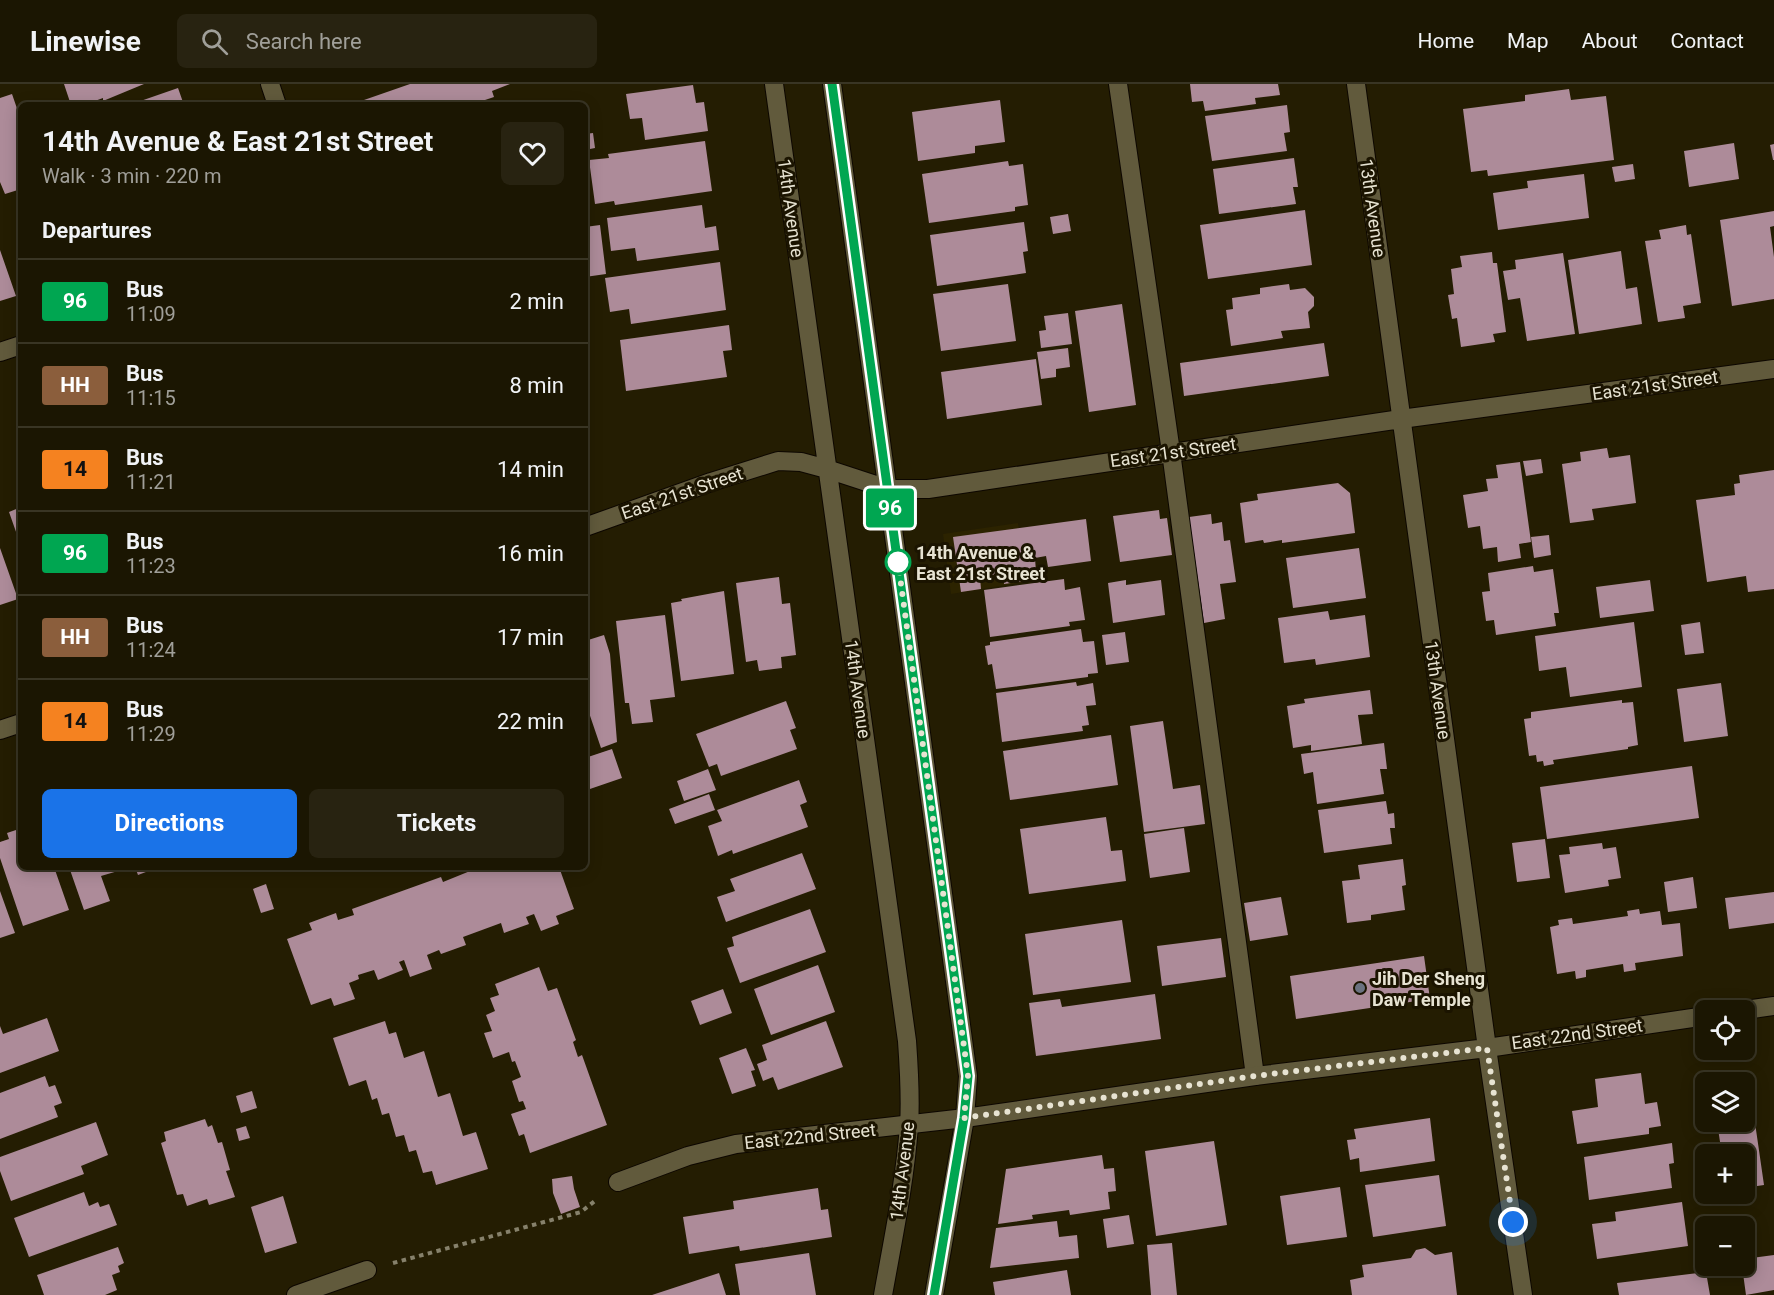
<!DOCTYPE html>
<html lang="en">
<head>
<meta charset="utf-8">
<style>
  body { margin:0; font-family:Roboto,sans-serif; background:#282311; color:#f1f3f6; height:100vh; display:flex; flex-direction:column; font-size:22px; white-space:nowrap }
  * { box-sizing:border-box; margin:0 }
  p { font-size:20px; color:#a09f99 }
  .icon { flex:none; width:33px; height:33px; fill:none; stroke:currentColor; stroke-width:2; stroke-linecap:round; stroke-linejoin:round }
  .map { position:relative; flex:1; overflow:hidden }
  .drawer { position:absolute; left:18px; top:18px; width:570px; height:768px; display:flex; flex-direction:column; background:#1b1602; border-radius:9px; box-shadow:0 3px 15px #0003,0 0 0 2px #393524 }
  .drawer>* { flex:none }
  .badge { padding:0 12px; border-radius:4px; font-size:21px; line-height:39px }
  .buttons { position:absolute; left:1695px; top:916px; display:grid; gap:12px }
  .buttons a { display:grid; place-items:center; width:60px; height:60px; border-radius:9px; background:#1b1602; box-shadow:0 3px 15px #0003,0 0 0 2px #393524; font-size:30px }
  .you { position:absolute; width:30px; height:30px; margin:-15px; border:4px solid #fff; border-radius:50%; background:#1a73e8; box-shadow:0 0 0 9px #1a73e833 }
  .map>.badge { position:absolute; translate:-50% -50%; box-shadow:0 0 0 3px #fff }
  h2 { padding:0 24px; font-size:22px; line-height:54px }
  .round { display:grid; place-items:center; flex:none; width:63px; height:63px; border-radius:9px; background:#282311 }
  .head { display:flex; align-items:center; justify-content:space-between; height:102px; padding:0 24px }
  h1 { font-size:28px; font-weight:700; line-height:45px }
  .primary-button { display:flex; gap:12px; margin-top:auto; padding:12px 24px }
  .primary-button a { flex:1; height:69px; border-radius:9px; background:#1a73e8; color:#fff; font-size:24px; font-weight:700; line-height:69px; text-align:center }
  .primary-button a+a { background:#282311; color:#f1f3f6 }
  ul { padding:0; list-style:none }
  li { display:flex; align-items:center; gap:18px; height:84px; padding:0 24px; border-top:2px solid #393524 }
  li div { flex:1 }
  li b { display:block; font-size:22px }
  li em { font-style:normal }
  li .badge { min-width:66px; font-weight:700; text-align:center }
  header { display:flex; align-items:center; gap:36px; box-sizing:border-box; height:84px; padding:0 30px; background:#1b1602; border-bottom:2px solid #393524 }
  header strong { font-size:28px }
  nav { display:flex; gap:33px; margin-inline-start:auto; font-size:21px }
  .search { width:420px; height:54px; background:#282311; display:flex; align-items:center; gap:15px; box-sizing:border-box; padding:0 21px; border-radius:9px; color:#a09f99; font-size:22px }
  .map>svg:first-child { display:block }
</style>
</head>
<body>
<header>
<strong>Linewise</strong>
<div class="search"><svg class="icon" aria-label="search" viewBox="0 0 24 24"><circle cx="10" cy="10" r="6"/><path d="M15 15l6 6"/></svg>Search here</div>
<nav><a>Home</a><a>Map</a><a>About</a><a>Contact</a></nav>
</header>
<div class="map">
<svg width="1774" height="1211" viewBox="0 0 1774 1211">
  <rect width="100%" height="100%" fill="#241d02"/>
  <path fill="#2c2300" d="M1018 439 1026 498 951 510 943 450Z"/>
  <path fill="#ad8b99" d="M64 0H144L103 17V14L84 21H71Z
    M410 0H510L492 7 494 13 470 21H366L364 16Z
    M1190 0H1278L1280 11 1255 14 1256 20 1205 27 1203 17 1192 18Z
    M693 1 696 19 704 18 708 47 645 56 642 34 630 35 626 10Z
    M178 4 184 21H129Z
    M1569 5 1571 16 1606 12 1614 76 1488 92 1487 86 1471 88 1463 25 1525 17V11Z
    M12 10 21 36V105L5 110 0 98V14Z
    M1000 16 1005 58 975 62V69L918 77 912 28Z
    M1287 21 1290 48 1284 49 1287 67 1212 77 1205 32Z
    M593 49 595 64 585 66V50Z
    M705 57 712 107 615 121 614 117 595 120 589 76 609 74 608 70Z
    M1734 59 1739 95 1689 103 1684 67Z
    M1774 60V76H1773L1770 61Z
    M1294 74 1298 103H1293L1296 120 1219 130 1213 85Z
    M1008 77 1009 82 1023 80 1028 121 1015 123V127L929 139 922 90Z
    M1633 80 1635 95 1615 98 1612 83Z
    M1584 90 1589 134 1498 146 1493 109 1528 104 1527 97Z
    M702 121 705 144 716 142 719 166 637 177 635 164 611 167 607 134Z
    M1305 126 1312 181 1208 195 1200 141Z
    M1774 127V142L1770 143 1774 173V215L1732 222 1720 136Z
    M1068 130 1071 147 1053 150 1050 133Z
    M1024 138 1028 167 1023 168 1026 189 937 202 930 151Z
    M600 141 606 190 585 193V143Z
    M1686 141 1687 151 1691 150 1701 219 1683 222 1685 234 1658 238 1645 157 1661 155 1659 146Z
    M0 166 16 212 0 217Z
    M1621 167 1626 205 1637 203 1642 240 1579 250 1568 176Z
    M1492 168 1493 179H1497L1506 248 1493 250 1495 258 1461 263 1457 234 1452 235 1448 211 1454 210 1451 185 1462 183 1460 172Z
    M1563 169 1575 250 1527 257 1520 214 1508 216 1503 187 1516 185 1515 176Z
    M720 178 726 226 631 240 629 225 610 228 605 194Z
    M1008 200 1016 257 941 267 933 210Z
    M1289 200 1290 206 1305 204 1314 213V222L1308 228 1310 244 1281 247 1283 254 1231 262 1226 226 1233 225 1232 214 1260 210V204Z
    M1122 220 1136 321 1089 328 1075 227Z
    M1068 229 1072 260 1041 264 1039 247 1046 246 1044 232Z
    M729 241 732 266 723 267 727 293 626 307 620 256Z
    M1324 259 1329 292 1184 312 1180 279Z
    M1068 264 1070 283 1056 285V293L1041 295 1037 268Z
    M1036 275 1042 321 947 335 941 288Z
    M1607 364 1609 374 1630 371 1636 419 1592 425 1594 436 1570 439 1562 380 1581 377 1580 368Z
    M1541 375 1543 389 1526 392 1523 377Z
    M1520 378 1531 458 1519 460 1521 474 1498 478 1497 463 1483 465 1480 442 1468 444 1463 411 1488 407 1486 395 1498 394 1496 381Z
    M1774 386V505L1748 508 1746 492 1707 498 1696 416 1735 411 1734 400 1740 399 1739 391Z
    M1338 399 1350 409 1355 449 1282 459V456L1264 459 1263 456 1245 459 1240 419 1258 416 1257 410Z
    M21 423V462L9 428Z
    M1159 426 1160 435 1167 434 1172 471 1120 478 1113 432Z
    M1211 430 1212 440 1222 438 1224 457 1230 456 1236 498 1220 500 1225 535 1204 539 1189 433Z
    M1086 435 1091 477 1048 483 1046 472 1035 474 1036 488 1025 490 1026 497 1004 500 1003 489 980 493 981 505 961 508 953 453Z
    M1549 451 1551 471 1534 474 1531 453Z
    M0 464 18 515 0 521Z
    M1359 464 1366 514 1293 524 1286 474Z
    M1533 482 1534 488 1553 485 1559 529H1554L1556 542 1496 551 1494 536 1486 537 1482 508 1490 507 1488 489Z
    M779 493 782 520 790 519 796 571 781 573 782 584 759 587 757 576 746 578 736 499Z
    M1064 495 1065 506 1080 503 1085 536 1069 538 1070 542 990 553 984 506Z
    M1126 496V501L1161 496 1165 531 1113 539 1108 499Z
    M1650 496 1654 527 1600 534 1596 503Z
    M724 507 734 590 681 597 671 519 682 517 681 515Z
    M1328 527 1330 536 1365 531 1370 573 1316 581 1315 575 1284 579 1278 534Z
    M665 531 675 613 650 616 653 638 632 640 629 619H625L616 537Z
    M1634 538 1642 603 1570 613 1566 583 1539 587 1535 552Z
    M1700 538 1704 569 1685 571 1681 541Z
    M1081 545 1083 558 1094 557 1098 589 1088 590V593L996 605 992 580 988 581 985 562 990 561V558Z
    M1125 548 1129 578 1106 581 1102 551Z
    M604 551 610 570 617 658 601 664 585 617V557Z
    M1076 598 1077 602 1093 599 1096 621 1086 622 1089 641 1082 642 1083 647 1002 658 996 609Z
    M1721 599 1728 652 1684 658 1677 605Z
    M1370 606 1373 630 1358 631 1362 660 1311 667V661L1293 664 1287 622 1305 619 1304 615Z
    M1622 616V619L1633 618 1638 661 1628 663V665L1553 676 1554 680 1544 682 1543 677 1537 678 1536 671 1529 672 1524 635 1531 634V628Z
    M786 617 796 644 790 646 797 665 721 692 717 680 709 683 696 650Z
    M1163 637 1173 705 1200 701 1205 740 1144 748 1130 642Z
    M1111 651 1118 701 1010 716 1003 667Z
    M1384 659 1387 685H1380L1384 710 1317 720 1313 688 1304 690 1301 670Z
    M612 665 622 694 587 706 585 674Z
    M1692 682 1699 734 1547 755 1540 703Z
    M708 685 716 706 684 717 677 697Z
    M799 696 807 718 800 721 808 743 733 770 732 766 718 772 708 742 722 737 717 726Z
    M709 710 715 726 675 740 669 725Z
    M1386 717 1388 730 1394 729 1395 744H1390L1392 760 1324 769 1318 726Z
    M1106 733 1111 767 1122 766 1126 797 1029 810 1020 745Z
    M1184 744 1190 788 1150 794 1144 750Z
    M19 745 21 751V783H54L69 826 23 842 0 774V758L9 755 7 749Z
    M1545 755 1550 794 1517 798 1512 759Z
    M1602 759 1603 765 1616 763 1621 794 1608 796 1609 802 1565 809 1559 771 1570 770 1569 763Z
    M802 769 816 805 726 838 717 813 735 807 730 795Z
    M1403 775 1406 801 1402 802 1405 826 1371 831V836L1347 839 1342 797 1360 795 1358 781Z
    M69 783H116L118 787 101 792 110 817 84 826Z
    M135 783H159L138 791Z
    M480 783H559L574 825 556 832 559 840 541 847 534 830 526 833 529 840 504 849 501 839 463 853 466 861 441 870 439 866 427 871 432 885 410 893 404 876 399 878 403 886 378 896 374 886 358 891 359 895 349 899 355 915 334 922 331 914 311 921 287 855 312 846 309 839 336 829 338 836 354 831 352 825 441 793 443 798Z
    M1693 793 1697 824 1668 828 1664 798Z
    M266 800 274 825 261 829 253 805Z
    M0 807 15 849 0 854Z
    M1774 808V839L1729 845 1725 814Z
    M1281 813 1288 851 1250 857 1244 819Z
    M810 825 826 868 740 899 727 864 734 862 732 853Z
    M1639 825 1640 830 1660 827 1662 841 1680 839 1683 872 1635 879 1636 886 1624 888 1623 880 1586 886V893L1576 895 1575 887 1557 890 1550 843 1559 841 1558 836 1572 834 1573 840 1628 832 1627 827Z
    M1122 836 1131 898 1033 911 1025 850Z
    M1221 854 1226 893 1162 902 1157 862Z
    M1424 872 1430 915 1296 935 1290 892Z
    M818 881 835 928 771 951 754 905Z
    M539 883 548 907 557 904 576 956 573 958 578 973 582 971 607 1041 530 1069 524 1050 519 1052 511 1030 526 1025 523 1017 519 1018 512 997 521 993 515 977 512 978 509 968 493 974 484 949 492 947 486 931 495 927 490 914 499 911 495 900Z
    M723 905 732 929 700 941 691 917Z
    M1155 910 1161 955 1036 972 1029 919 1060 915 1062 923Z
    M47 934 59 967 0 989V942L3 950Z
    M385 937 389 950 396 948 404 974 424 967 438 1013 450 1009 463 1052 476 1048 488 1085 436 1101 432 1087 423 1089 416 1066 409 1068 404 1051 396 1053 389 1029 382 1031 377 1014 372 1016 366 996 349 1002 333 954Z
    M826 937 843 983 778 1006 773 993 763 997 757 980 767 976 762 961Z
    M746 964 755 986 751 987 756 1002 732 1010 719 974Z
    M1641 989 1645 1020 1657 1018 1661 1042 1649 1044V1050L1577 1060 1572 1027 1598 1023 1595 995Z
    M45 992 49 1003 55 1001 62 1019 54 1022 58 1033 0 1055V1009Z
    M252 1007 257 1024 241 1029 236 1012Z
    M1752 1018 1764 1101 1744 1104V1071H1722L1717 1038H1744V1019Z
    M1430 1034 1435 1077 1360 1088 1359 1074 1350 1076 1347 1056 1356 1055 1354 1045Z
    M205 1035 208 1043 212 1041 218 1059 222 1058 230 1086 226 1087 235 1113 209 1121 207 1115 187 1122 183 1110 177 1111 161 1059 166 1057 164 1048Z
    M96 1038 108 1071 81 1082 84 1090 11 1117 0 1087V1073Z
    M246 1042 250 1054 239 1057 236 1045Z
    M1214 1057 1227 1141 1156 1152 1145 1067Z
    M1672 1059 1674 1079 1669 1080 1672 1104 1589 1116 1584 1073Z
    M1102 1071 1104 1085 1114 1084 1116 1107 1108 1108 1110 1125 1070 1131 1069 1126 1032 1131 1033 1135 998 1140 1006 1085Z
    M1439 1091 1446 1142 1373 1153 1365 1101Z
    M572 1092 574 1105 580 1123 561 1130 553 1109 552 1095Z
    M1340 1103 1347 1153 1287 1161 1280 1112Z
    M818 1104 821 1126 828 1125 832 1153 740 1167 739 1162 689 1170 683 1133 734 1125 733 1117Z
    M84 1108 89 1122 98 1118 100 1123 109 1120 117 1141 29 1173 14 1134Z
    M283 1112 297 1159 265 1169 251 1123Z
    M1682 1118 1688 1162 1597 1175 1592 1140 1616 1137 1615 1128Z
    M1129 1131 1134 1160 1107 1164 1103 1135Z
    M1057 1137 1059 1153 1077 1151 1079 1174 990 1184 996 1144Z
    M1172 1159 1177 1211H1151L1147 1161Z
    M118 1163 124 1179 118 1182 120 1188 112 1191 117 1206 105 1211H44L37 1191Z
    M1425 1164 1435 1171 1452 1168 1457 1211H1352L1350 1196 1364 1193 1362 1181 1411 1174 1416 1166Z
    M809 1169 816 1211H740L735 1180Z
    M1774 1171V1206L1746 1211 1742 1182H1744V1175Z
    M1067 1186 1071 1211H995L993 1198Z
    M1706 1188 1710 1211H1619L1617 1199Z
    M719 1189 726 1211H652Z"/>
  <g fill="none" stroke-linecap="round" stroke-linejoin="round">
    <defs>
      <path id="lane" d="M1118 0 1171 368 1255 992
        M0 268 21 261"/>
      <path id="street" d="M270 0 277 21
        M1356 0 1487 964 1523 1211
        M888 405H928L1401 335 1774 285
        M1738 927 1774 922
        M618 1098 688 1072 736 1060 965 1034 1255 992 1487 964 1706 932
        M296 1211 367 1186"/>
      <path id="secondary" d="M774 0 907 957C909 985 911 1013 909 1041 905 1098 893 1155 883 1211
        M832 0 968 992 965 1034 934 1211
        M585 443 711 398 778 377 801 378 827 385 888 405
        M0 646 21 639"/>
    </defs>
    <use href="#lane" stroke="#0d0700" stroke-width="20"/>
    <use href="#street" stroke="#0d0700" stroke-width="20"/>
    <use href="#secondary" stroke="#0d0700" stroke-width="20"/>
    <path stroke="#86816b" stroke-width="4" stroke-dasharray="4.5 4.5" stroke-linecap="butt" d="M393 1179 581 1128 596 1116"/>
    <use href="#lane" stroke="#615a3c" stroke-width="18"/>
    <use href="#street" stroke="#615a3c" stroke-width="18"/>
    <use href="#secondary" stroke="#615a3c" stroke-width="18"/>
  </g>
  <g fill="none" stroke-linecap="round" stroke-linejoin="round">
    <defs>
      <path id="line" d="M832 0 968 992 964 1034 934 1211"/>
    </defs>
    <use href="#line" stroke="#fff" stroke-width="14"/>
    <use href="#line" stroke="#00a651" stroke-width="9"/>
    <path stroke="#e7e3d2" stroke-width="6" stroke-dasharray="0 10.8" d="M898 478 968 992 964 1034 1255 992 1487 964 1513 1138"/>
  </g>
  <circle fill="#fff" stroke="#00a651" stroke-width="3" cx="898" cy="478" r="12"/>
  <circle fill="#6b7280" stroke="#1b1400" stroke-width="2" cx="1360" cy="904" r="6"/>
  <g text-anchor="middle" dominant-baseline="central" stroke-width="6" stroke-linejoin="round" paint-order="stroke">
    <g font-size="18" fill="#e7e3d2" stroke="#1b1400">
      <text transform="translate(791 124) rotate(82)">14th Avenue</text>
      <text transform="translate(1373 124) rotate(82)">13th Avenue</text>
      <text transform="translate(1655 301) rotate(-8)">East 21st Street</text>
      <text transform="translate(1173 368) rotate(-8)">East 21st Street</text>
      <text transform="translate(682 409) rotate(-19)">East 21st Street</text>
      <text transform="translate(858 605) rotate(82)">14th Avenue</text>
      <text transform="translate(1438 606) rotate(82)">13th Avenue</text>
      <text transform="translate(1577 950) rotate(-8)">East 22nd Street</text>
      <text transform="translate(810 1052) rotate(-6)">East 22nd Street</text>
      <text transform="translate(902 1087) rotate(-83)">14th Avenue</text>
    </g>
    <g font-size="18" font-weight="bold" fill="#e7e3d2" stroke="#1b1400" text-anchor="start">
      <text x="916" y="468">14th Avenue &amp;<tspan x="916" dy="21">East 21st Street</tspan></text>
    </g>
    <g font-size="18" font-weight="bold" fill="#e7e3d2" stroke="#1b1400" text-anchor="start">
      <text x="1372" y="894">Jih Der Sheng<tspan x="1372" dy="21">Daw Temple</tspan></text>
    </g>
  </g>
</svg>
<div class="buttons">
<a><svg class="icon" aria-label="locate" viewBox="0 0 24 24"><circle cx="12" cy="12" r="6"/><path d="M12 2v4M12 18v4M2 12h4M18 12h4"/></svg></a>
<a><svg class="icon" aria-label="layers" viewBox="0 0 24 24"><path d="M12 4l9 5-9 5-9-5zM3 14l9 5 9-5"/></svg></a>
<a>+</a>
<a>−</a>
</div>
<div class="you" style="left:1513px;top:1138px"></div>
<b class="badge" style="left:890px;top:424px;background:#00a651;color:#fff">96</b>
<section class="drawer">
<div class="head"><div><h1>14th Avenue &amp; East 21st Street</h1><p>Walk · 3 min · 220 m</p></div><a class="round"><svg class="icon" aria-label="heart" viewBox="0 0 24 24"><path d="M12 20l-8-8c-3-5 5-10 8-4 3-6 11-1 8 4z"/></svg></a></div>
<h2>Departures</h2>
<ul>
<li><span class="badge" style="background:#00a651;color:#fff">96</span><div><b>Bus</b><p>11:09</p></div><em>2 min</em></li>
<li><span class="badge" style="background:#8b5e3c;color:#fff">HH</span><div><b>Bus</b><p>11:15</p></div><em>8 min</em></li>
<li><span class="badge" style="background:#f58220;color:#111">14</span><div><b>Bus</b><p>11:21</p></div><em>14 min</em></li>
<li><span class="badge" style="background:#00a651;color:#fff">96</span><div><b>Bus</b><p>11:23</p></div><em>16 min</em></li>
<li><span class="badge" style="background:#8b5e3c;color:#fff">HH</span><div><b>Bus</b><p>11:24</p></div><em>17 min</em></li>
<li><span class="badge" style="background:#f58220;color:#111">14</span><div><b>Bus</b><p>11:29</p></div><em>22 min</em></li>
</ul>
<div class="primary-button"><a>Directions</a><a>Tickets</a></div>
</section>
</div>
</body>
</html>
